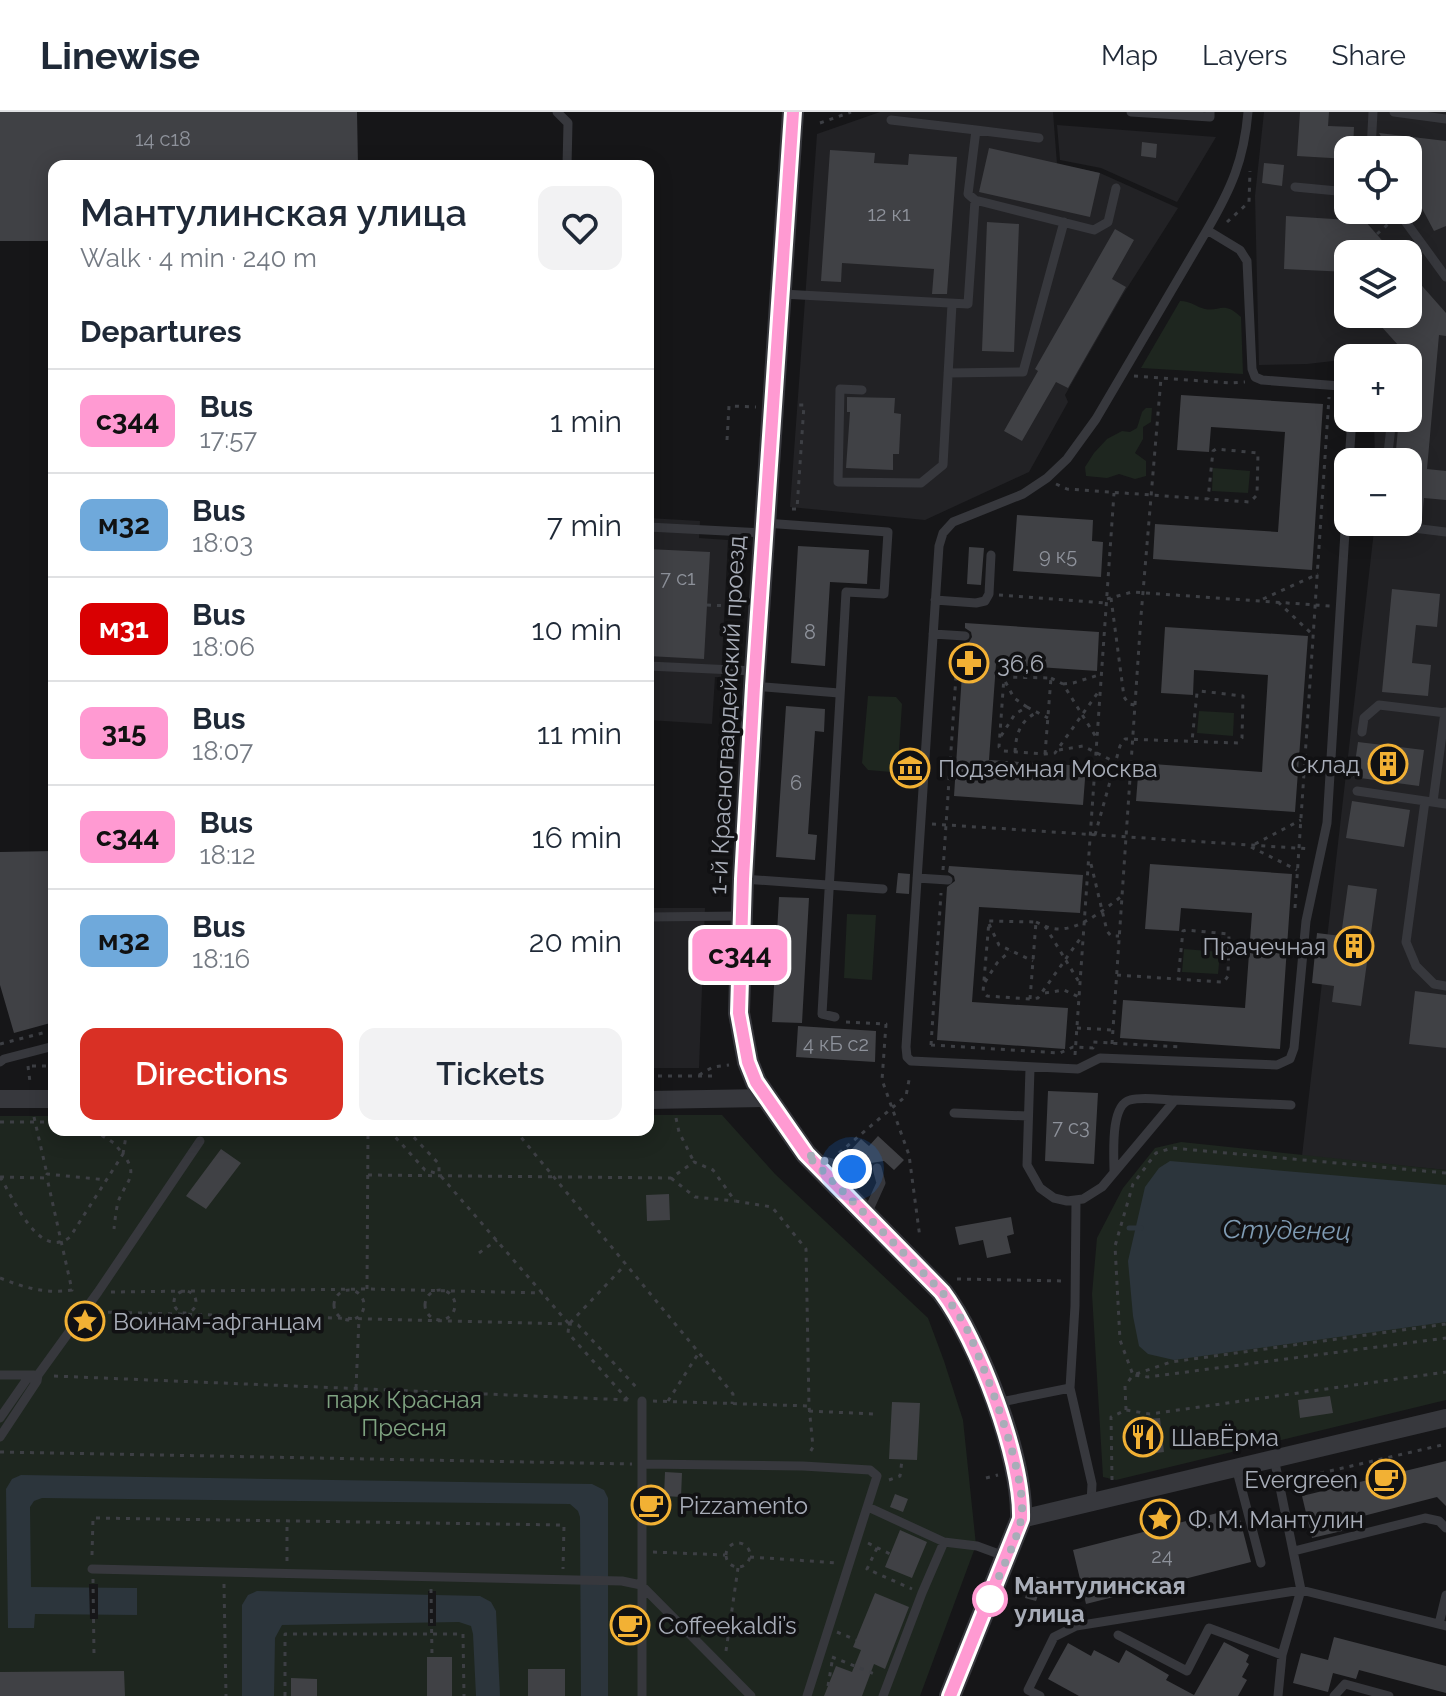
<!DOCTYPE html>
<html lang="en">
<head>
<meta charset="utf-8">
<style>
  body { margin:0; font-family:Raleway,sans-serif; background:#f2f2f3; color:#1f2937; height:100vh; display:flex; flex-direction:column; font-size:30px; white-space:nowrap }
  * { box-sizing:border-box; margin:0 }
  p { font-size:26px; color:#747a83 }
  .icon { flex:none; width:44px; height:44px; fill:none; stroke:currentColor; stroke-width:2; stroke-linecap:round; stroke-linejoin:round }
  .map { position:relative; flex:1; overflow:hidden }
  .sheet { position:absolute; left:48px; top:48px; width:606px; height:976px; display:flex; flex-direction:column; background:#fff; border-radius:16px; box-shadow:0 4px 20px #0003 }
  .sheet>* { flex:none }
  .badge { padding:0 16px; border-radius:12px; font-size:28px; line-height:52px }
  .buttons { position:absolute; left:1334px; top:24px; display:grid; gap:16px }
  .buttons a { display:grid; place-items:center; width:88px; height:88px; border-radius:16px; background:#fff; box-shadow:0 4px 20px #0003; font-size:40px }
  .you { position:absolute; width:40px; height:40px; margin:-20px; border:6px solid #fff; border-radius:50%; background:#1a73e8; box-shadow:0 0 0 12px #1a73e833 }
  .map>.badge { position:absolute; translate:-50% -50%; box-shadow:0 0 0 4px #fff }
  h2 { padding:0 32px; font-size:30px; line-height:72px }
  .round { display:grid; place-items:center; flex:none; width:84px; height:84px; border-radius:16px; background:#f2f2f3 }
  .head { display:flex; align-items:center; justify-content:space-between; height:136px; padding:0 32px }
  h1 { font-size:38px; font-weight:600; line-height:60px }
  .button { display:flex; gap:16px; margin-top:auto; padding:16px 32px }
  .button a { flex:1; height:92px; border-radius:16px; background:#d93025; color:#fff; font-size:32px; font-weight:600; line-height:92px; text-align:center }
  .button a+a { background:#f2f2f3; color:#1f2937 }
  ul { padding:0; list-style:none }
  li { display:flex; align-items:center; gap:24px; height:104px; padding:0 32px; border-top:2px solid #e0e1e3 }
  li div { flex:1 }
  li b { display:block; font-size:30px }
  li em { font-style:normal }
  li .badge { min-width:88px; font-weight:700; text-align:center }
  header { display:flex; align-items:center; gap:48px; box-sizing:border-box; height:112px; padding:0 40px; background:#fff; border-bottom:2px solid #e0e1e3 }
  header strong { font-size:38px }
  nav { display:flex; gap:44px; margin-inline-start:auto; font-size:28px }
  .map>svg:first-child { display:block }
</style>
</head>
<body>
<header>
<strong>Linewise</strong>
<nav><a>Map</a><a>Layers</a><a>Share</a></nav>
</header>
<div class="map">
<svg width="1446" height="1584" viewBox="0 0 1446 1584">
  <rect width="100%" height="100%" fill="#161618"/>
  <path fill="#222225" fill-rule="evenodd" d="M880 0H1053L1057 52 1100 61 1178 96 1122 184 1065 283 1068 290 1029 360 925 408 790 395 817 22Z
    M1264 0H1446V1058L1302 1044 1375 410H1408V350H1375L1374 306H1408V246H1377V244L1307 252 1259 253 1255 84ZM1348 38H1408V98H1348ZM1348 142H1408V202H1348Z
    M1057 13 1216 25 1177 90 1101 56 1060 48Z
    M648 406 700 409 699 426 728 428 721 565H715L712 612 648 608Z
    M648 796H705L699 956H648Z"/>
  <path fill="#1e261f" d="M1180 189C1191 189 1196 195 1205 197 1220 200 1223 188 1241 205L1243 262 1141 256Z
    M1146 296H1152L1151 310 1143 315V327L1135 341 1146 349V364L1135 367 1119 362 1107 366 1086 364 1085 355 1094 341 1107 327 1122 319 1130 320 1137 316 1142 300Z
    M1213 356 1250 359 1248 381 1212 379Z
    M868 584 896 585 902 592 898 653 891 660 868 658 862 651Z
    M1199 599 1234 601 1233 624 1197 621Z
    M847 802 876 803 872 868 844 866Z
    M1184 837 1220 840 1218 862 1182 860Z
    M648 1003H722L775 1062 928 1206 944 1249 963 1308 976 1433 920 1584H0V1004H54V1018H648Z
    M1181 1030 1446 1058V1288L1116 1368 1103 1365 1092 1182 1097 1126 1123 1076 1155 1036Z"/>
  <path fill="#2c353c" d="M1170 1049 1446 1073V1210L1174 1248 1148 1242 1139 1234 1133 1204 1128 1149 1145 1075 1159 1056Z
    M21 1363 592 1372 604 1378 608 1386V1584H581L580 1405 578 1399 570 1392 42 1386 34 1389 30 1395 31 1475 137 1476V1503L35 1502 34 1516H8L6 1377 12 1367Z
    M257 1479 480 1484 491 1490 496 1499 500 1584H476L473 1522 471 1514 459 1510 282 1513 275 1526 274 1584H242V1493L248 1483Z"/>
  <path fill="#161618" d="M89 1472H98V1507H90Z
    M428 1479H436V1514H428Z"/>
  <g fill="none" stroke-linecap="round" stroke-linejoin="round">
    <path stroke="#2c353c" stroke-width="5" d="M1129 1116H1141"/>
  </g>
  <path fill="#404145" d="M0 0H357L358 54H54V129H0Z
    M1300 0H1329L1328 14 1354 15 1353 38H1348V47L1297 44Z
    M1379 21 1446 29V114L1434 119 1408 70V38H1389Z
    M1142 30 1157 32 1156 46 1141 44Z
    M989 36 1100 61 1090 105 979 80Z
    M830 38 875 41 874 51 908 53 909 42 957 45 947 182H932L934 157 842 151 841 170 821 169Z
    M1264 51 1284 53 1282 74 1262 71Z
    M1286 104 1365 109 1394 142H1348V160L1284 157Z
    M987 110 1019 112 1014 240 982 239Z
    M1115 117 1134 128 1112 167 1126 175 1068 276 1056 270 1022 329 1004 319 1038 259 1035 257Z
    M1408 158 1446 201V224L1439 223 1427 357 1446 359V388L1424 386 1422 406 1408 405V350H1401L1402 339 1396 338 1399 306H1408V244L1370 202H1408Z
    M1181 283 1323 292 1312 458 1153 447 1155 412 1278 420 1285 320 1211 315 1209 340 1177 338Z
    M847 285 895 286 894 301 901 302 899 342H893V358L846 356 850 300H847Z
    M1017 403 1093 408 1092 429 1103 430 1101 465 1013 459Z
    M798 434 869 438 867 472 830 470 825 554 791 551Z
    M969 435 984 436 981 473 967 472Z
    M648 437 710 440 704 547 648 544Z
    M1392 477 1440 482 1437 515 1416 513 1412 551 1431 553 1428 584 1382 580Z
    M965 511 1099 520 1097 559 996 552 989 648 1086 654 1083 693 954 684 964 531 969 530 972 525 971 520 965 516Z
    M1165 515 1308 524 1295 700 1136 689 1139 651 1262 660 1268 563 1194 558 1193 583 1161 581Z
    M786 594 825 597 824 620 815 619 808 722 817 723 815 748 776 745Z
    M1358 630 1424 638 1419 674 1353 665Z
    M1352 689 1410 698 1404 735 1346 726Z
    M54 739V910L14 921 0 873V740Z
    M1150 752 1292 762 1280 937 1120 926 1123 888 1245 896 1252 801 1181 796 1179 819 1145 817Z
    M949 754 1083 763 1080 801 979 795 972 890 1068 896 1065 937 937 928 947 775 955 769 954 764 948 760Z
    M898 761 910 762 909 782 896 781Z
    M1348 773 1377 777 1361 894 1332 890 1334 874 1312 871 1317 821 1341 824Z
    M779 785 809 786 802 911 772 910Z
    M1415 879 1446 883V936L1409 932Z
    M798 914 876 919 875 950 796 945Z
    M1048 979 1098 981 1094 1052 1045 1049Z
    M878 1024 904 1048 894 1058 884 1049 871 1051 868 1044 858 1045 851 1038 861 1027 869 1034Z
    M221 1037 241 1051 206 1097 186 1084Z
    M669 1082 670 1108 647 1109 646 1083Z
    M1011 1105 1014 1122 1007 1124 1011 1141 987 1146 983 1128 959 1133 955 1115Z
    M1330 1284 1333 1301 1300 1306 1298 1288Z
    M892 1290 920 1291 917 1348 889 1347Z
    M1160 1306 1164 1340 1140 1343 1136 1308Z
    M1446 1349V1394L1437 1385 1340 1410 1342 1419 1312 1426 1302 1384Z
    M665 1360 682 1361 681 1385 664 1384Z
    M895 1382 908 1387 903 1400 890 1395Z
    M1237 1396 1251 1450 1086 1492 1073 1438Z
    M900 1418 927 1430 912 1466 885 1455Z
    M1032 1463 1044 1467 1036 1489 1025 1486Z
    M875 1481 909 1495 885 1557 874 1552 862 1584H824L836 1554 852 1560 861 1538 853 1535Z
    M1334 1525 1446 1554V1581L1359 1558 1356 1567 1333 1561 1328 1580 1293 1571 1301 1541 1328 1548Z
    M1224 1530 1249 1543 1246 1550 1249 1552 1242 1565 1247 1568 1238 1584H1079L1048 1567 1068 1531 1091 1544 1094 1538 1119 1551 1126 1538 1169 1563 1166 1568 1194 1583Z
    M427 1545H452V1584H427Z
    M528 1557H565V1584H528Z
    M124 1559 125 1584H0V1560Z
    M291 1566 317 1567V1584H291Z"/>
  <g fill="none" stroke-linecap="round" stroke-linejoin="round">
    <path stroke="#3d3f44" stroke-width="3" stroke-dasharray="4 6" stroke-linecap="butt" d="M820 11 851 0
      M1408 94 1418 86
      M1227 110 1249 90 1250 59
      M1134 264 1230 271 1245 270
      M727 328 729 294 756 295
      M1056 372 1067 377 1250 390 1257 383 1258 341 1216 337 1213 339 1208 387
      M792 397H797L804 293H799
      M999 483 1107 491
      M1111 486 1124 585 1129 592 1135 593
      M1107 487 1132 480 1330 494
      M1263 487 1318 462
      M1278 490 1313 523
      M707 493 732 494
      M1051 566 1063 572 1096 625
      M1063 572 1073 571 1102 562
      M1027 595 1048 606
      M1001 624 1015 602 1027 595 1014 586 1005 569
      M1059 638 1083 634 1115 650
      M1015 640C1016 622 1020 608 1038 600
      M1045 642 1051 566 1004 565 999 635 1003 639 1045 642 1055 641 1099 579
      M932 712 1311 737
      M1095 723 1120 634 1125 627 1238 631 1242 626 1243 584 1200 579 1197 581 1192 629
      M1255 732 1301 708
      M1251 735 1297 758
      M1091 752 1107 819 1111 824H1119
      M943 758 958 534
      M1295 796 1329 285
      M1036 810 1045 814 1079 870
      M989 812 999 833 1033 849
      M1045 814C1071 826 1102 799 1122 784
      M1117 863 1221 870H1224L1228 864 1229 822 1186 818 1183 819 1178 867
      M985 870 997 851 1010 839
      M1045 881 1064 878 1079 885
      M1030 887 1036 810 989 809 983 880 987 884 1030 887 1038 886 1082 824
      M846 910 886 912 882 968 909 1043 920 1126
      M1077 916 1113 918
      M0 932 54 918
      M1112 932 1141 504 1161 266
      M931 933 1060 941 1073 935 1093 936V930L1180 935
      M931 933 941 781
      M1075 943 1114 381
      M28 954 30 970
      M32 954H54
      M699 963 713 955 729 953
      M648 964H717
      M34 1005 47 1062
      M676 1006 679 1020 694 1050
      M0 1010H54
      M93 1018 114 1031 123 1042
      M389 1018 425 1058 435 1061
      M407 1018 439 1052V1062L569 1212 568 1221 628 1288
      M515 1018 733 1282 732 1292
      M839 1041 906 984 909 968
      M123 1042 127 1018
      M1446 1061 1172 1036 1156 1041 1133 1072 1115 1134 1120 1228 1133 1263 1171 1250 1446 1212
      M368 1063 671 1066 694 1050 713 1058 735 1089 772 1095 806 1137 809 1294 813 1335 808 1344
      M0 1065C14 1087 39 1149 70 1125L123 1042C140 1064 125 1070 118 1090 116 1098 115 1108 114 1117
      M0 1065 47 1066V1062L107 1068
      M671 1066 695 1085 735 1089
      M479 1141 497 1128
      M0 1166C25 1176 46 1182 72 1178L47 1066
      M957 1167 1065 1169
      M367 1177 368 1018
      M425 1193a15 15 0 1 1 30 0a15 15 0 1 1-30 0Z
      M334 1193a15 15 0 1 1 30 0a15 15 0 1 1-30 0Z
      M174 1190a11 11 0 1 1 22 0a11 11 0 1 1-22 0Z
      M111 1180 367 1177 543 1181
      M98 1200 569 1212 578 1213 638 1277
      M570 1211 625 1153
      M54 1264 629 1288
      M356 1276 359 1207
      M653 1289 809 1294
      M668 1289 698 1242
      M1126 1298 1125 1274 1133 1263 1148 1265 1446 1226
      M809 1299 874 1302
      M0 1340 632 1352
      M986 1366 998 1363
      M889 1368 900 1364 902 1348
      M1112 1368 1111 1305 1126 1298 1150 1302 1446 1260
      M1291 1368 1442 1333
      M726 1443a12 12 0 1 1 24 0a12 12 0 1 1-24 0Z
      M868 1431 890 1442
      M877 1436 867 1457 912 1477
      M653 1440 725 1443
      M92 1443 93 1406 564 1413 563 1457
      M750 1445 839 1451
      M287 1449V1409
      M93 1467 94 1543
      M224 1472 226 1584
      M431 1477 432 1545
      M837 1520 856 1528
      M726 1539 738 1456
      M832 1545 877 1563
      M828 1574 832 1550
      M285 1584V1522H463L464 1584"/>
    <path stroke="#37383d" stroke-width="9" d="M557 0 568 11 567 54
      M1131 0 1210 5V0
      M1394 0 1446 7
      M891 8 976 18
      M1371 38 1373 0
      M1295 75 1348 80
      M975 88 968 82 976 18 1039 26
      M1397 98 1446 165
      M1207 118C1231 77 1244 48 1248 0
      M782 182 968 192 975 88 1094 118 1108 110 1116 76
      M948 261 1023 260 1064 110
      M1348 277 1340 274 1262 268 1255 265 1252 257 1247 149 1240 138 1207 118 1096 307 1067 347 1047 366 1023 382 953 410 943 421 939 434 906 935 907 945 911 949 1078 957 1100 946 1277 953 1290 947 1294 936 1306 809 1327 711 1348 371
      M862 278 840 277 838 370 921 371 943 353 952 192
      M1349 350 1352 306
      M1387 350 1392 306
      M1381 410V412L1446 420
      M765 411 888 420 884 482 846 480 822 902 835 905
      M648 415 764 421
      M935 488 976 491 985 489 989 482 991 443
      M933 522 965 524
      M648 554 755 559
      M754 574 839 581
      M1362 620 1364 606 1379 593 1446 601
      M1357 679 1446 692
      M1425 689 1406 830 1416 854 1434 872 1446 874
      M1433 690 1445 600
      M917 766 948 768
      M743 767 883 777
      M648 805 741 804
      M0 950 4 947 54 934
      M1030 956 1027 1053 1040 1076 1054 1086 1067 1089 1083 1087 1102 1075 1175 988 1291 993
      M954 1001 1027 1004
      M822 1048 852 1057 864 1050
      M1114 1060C1114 1043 1110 993 1130 988 1143 984 1162 988 1175 988
      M867 1102 881 1071 877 1056
      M0 1263H34
      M1070 1276 1075 1194 1076 1089
      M642 1289V1584
      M996 1291 1070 1276 1092 1372 1091 1391
      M0 1306 27 1267 38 1263
      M0 1325 37 1269 38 1263 98 1180 200 1029
      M1274 1346 1301 1478 1282 1543 1278 1584
      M642 1352 803 1354 870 1358 877 1364 807 1584
      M1236 1355 1261 1451
      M868 1395 944 1430 977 1434 1007 1445
      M1294 1439 1425 1406 1439 1409 1446 1416
      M92 1457 622 1469 641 1473 751 1584
      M1439 1512 1446 1483
      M1118 1523 1187 1559 1209 1516 1282 1543
      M883 1584 922 1481 944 1430
      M1040 1584 1028 1578 1054 1525 1076 1514 1301 1478 1446 1514
      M1334 1584 1345 1572 1389 1584"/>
    <path stroke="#37383d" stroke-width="18" d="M0 987H54
      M648 988 766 986
      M1021 1407 1446 1306"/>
    <path stroke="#37383d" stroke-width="22" d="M793 0 754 574 743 767 739 901 748 950 756 970 806 1042 942 1180C979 1229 1023 1346 1021 1407L950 1584"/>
    <path stroke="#3d3f44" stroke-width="3" stroke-dasharray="4 6" stroke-linecap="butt" d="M1377 122 1404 98"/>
  </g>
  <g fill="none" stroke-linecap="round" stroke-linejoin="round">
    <defs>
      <path id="line" d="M793 0 754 574 743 767 739 901 748 950 756 970 806 1042 942 1180C978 1228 1023 1347 1021 1407L950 1584"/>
    </defs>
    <use href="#line" stroke="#fff" stroke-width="18"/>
    <use href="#line" stroke="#ff9ad2" stroke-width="12"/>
    <path stroke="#a8adb8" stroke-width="8" stroke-dasharray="0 14.4" d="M852 1057 838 1054 806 1042 942 1180C953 1194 964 1209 971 1226 988 1265 1029 1368 1021 1408 1015 1435 998 1462 990 1487"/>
  </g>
  <defs>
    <symbol id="pharmacy-ring" viewBox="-11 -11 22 22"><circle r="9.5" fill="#111113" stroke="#f2b134" stroke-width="1.5"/><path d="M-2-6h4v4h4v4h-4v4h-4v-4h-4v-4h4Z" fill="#f2b134"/></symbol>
    <symbol id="building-ring" viewBox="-11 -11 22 22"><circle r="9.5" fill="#111113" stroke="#f2b134" stroke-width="1.5"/><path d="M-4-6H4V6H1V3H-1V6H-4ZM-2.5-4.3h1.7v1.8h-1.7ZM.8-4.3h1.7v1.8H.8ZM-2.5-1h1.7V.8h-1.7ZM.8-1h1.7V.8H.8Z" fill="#f2b134"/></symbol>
    <symbol id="museum-ring" viewBox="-11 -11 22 22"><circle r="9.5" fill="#111113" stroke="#f2b134" stroke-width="1.5"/><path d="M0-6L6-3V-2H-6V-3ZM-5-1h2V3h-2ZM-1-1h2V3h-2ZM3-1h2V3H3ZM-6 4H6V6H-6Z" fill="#f2b134"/></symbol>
    <symbol id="sight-ring" viewBox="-11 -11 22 22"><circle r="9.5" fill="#111113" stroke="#f2b134" stroke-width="1.5"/><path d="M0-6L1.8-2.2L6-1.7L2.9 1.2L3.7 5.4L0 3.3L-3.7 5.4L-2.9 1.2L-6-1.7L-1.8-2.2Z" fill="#f2b134"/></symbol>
    <symbol id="restaurant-ring" viewBox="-11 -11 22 22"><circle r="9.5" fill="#111113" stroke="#f2b134" stroke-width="1.5"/><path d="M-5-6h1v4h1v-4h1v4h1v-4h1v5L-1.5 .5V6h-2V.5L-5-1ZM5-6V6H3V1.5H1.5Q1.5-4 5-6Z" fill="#f2b134"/></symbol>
    <symbol id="cafe-ring" viewBox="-11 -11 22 22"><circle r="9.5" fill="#111113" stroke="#f2b134" stroke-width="1.5"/><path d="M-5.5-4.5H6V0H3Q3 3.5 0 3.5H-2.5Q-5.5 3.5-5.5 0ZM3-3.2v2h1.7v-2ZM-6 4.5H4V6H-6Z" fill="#f2b134"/></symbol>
  </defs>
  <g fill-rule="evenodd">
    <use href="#pharmacy-ring" x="947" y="529" width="44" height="44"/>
    <use href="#building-ring" x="1366" y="630" width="44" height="44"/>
    <use href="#museum-ring" x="888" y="634" width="44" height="44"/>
    <use href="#building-ring" x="1332" y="812" width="44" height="44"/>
    <use href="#sight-ring" x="63" y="1187" width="44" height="44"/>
    <use href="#restaurant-ring" x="1121" y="1303" width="44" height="44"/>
    <use href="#cafe-ring" x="1364" y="1345" width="44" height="44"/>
    <use href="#cafe-ring" x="629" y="1371" width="44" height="44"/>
    <use href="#sight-ring" x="1138" y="1385" width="44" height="44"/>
    <use href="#cafe-ring" x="608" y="1491" width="44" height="44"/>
  </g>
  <circle fill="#fff" stroke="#ff9ad2" stroke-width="4" cx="990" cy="1487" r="16"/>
  <g text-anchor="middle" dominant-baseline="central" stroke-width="7" stroke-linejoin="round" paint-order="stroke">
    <g font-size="20" fill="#8e929b">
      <text x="163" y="27">14 с18</text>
      <text x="889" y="102">12 к1</text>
      <text x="1058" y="444">9 к5</text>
      <text x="678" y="466">7 с1</text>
      <text x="810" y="520">8</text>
      <text x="796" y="671">6</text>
      <text x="836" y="932">4 кБ с2</text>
      <text x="1071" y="1015">7 с3</text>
      <text x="1162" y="1444">24</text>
    </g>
    <g font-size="24" fill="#a8adb8" stroke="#111113" text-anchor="start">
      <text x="997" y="551">36,6</text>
      <text x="1360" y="652" text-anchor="end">Склад</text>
      <text x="938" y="656">Подземная Москва</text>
      <text x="1326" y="834" text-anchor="end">Прачечная</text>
      <text x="113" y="1209">Воинам-афганцам</text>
      <text x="1171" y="1325">ШавЁрма</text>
      <text x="1358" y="1367" text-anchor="end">Evergreen</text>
      <text x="679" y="1393">Pizzamento</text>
      <text x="1188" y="1407">Ф. М. Мантулин</text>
      <text x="658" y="1513">Coffeekaldi’s</text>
    </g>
    <g font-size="24" fill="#a8adb8" stroke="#111113">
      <text transform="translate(727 603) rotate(-87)">1-й Красногвардейский проезд</text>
    </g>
    <g font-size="24" fill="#7fa381" stroke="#111113">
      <text x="404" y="1287">парк Красная<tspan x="404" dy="28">Пресня</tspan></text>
    </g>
    <g font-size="24" font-weight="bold" fill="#a8adb8" stroke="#111113" text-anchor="start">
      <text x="1014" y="1473">Мантулинская<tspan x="1014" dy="28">улица</tspan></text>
    </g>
    <g font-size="26" font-style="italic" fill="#7f9bb3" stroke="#111113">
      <text transform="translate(1287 1118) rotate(1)">Студенец</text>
    </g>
  </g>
</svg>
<div class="buttons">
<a><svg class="icon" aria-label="locate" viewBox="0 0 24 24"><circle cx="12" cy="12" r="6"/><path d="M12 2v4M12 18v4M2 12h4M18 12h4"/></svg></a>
<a><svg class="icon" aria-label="layers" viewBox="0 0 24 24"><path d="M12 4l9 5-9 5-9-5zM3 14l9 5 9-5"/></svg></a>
<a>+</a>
<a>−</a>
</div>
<div class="you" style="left:852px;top:1057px"></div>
<b class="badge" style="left:740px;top:843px;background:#ff9ad2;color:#111">с344</b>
<section class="sheet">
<div class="head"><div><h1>Мантулинская улица</h1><p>Walk · 4 min · 240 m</p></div><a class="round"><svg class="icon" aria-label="heart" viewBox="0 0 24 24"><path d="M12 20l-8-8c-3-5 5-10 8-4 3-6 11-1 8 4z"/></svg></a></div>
<h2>Departures</h2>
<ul>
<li><span class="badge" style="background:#ff9ad2;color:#111">с344</span><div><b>Bus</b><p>17:57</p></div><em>1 min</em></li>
<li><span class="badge" style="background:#6fa9db;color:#111">м32</span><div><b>Bus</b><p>18:03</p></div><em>7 min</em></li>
<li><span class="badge" style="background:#d90002;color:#fff">м31</span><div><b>Bus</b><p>18:06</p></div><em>10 min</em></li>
<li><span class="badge" style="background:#ff9ad2;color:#111">315</span><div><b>Bus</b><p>18:07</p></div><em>11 min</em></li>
<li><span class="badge" style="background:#ff9ad2;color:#111">с344</span><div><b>Bus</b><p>18:12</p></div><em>16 min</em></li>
<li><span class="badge" style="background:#6fa9db;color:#111">м32</span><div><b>Bus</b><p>18:16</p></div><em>20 min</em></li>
</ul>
<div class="button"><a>Directions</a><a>Tickets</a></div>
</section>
</div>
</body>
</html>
